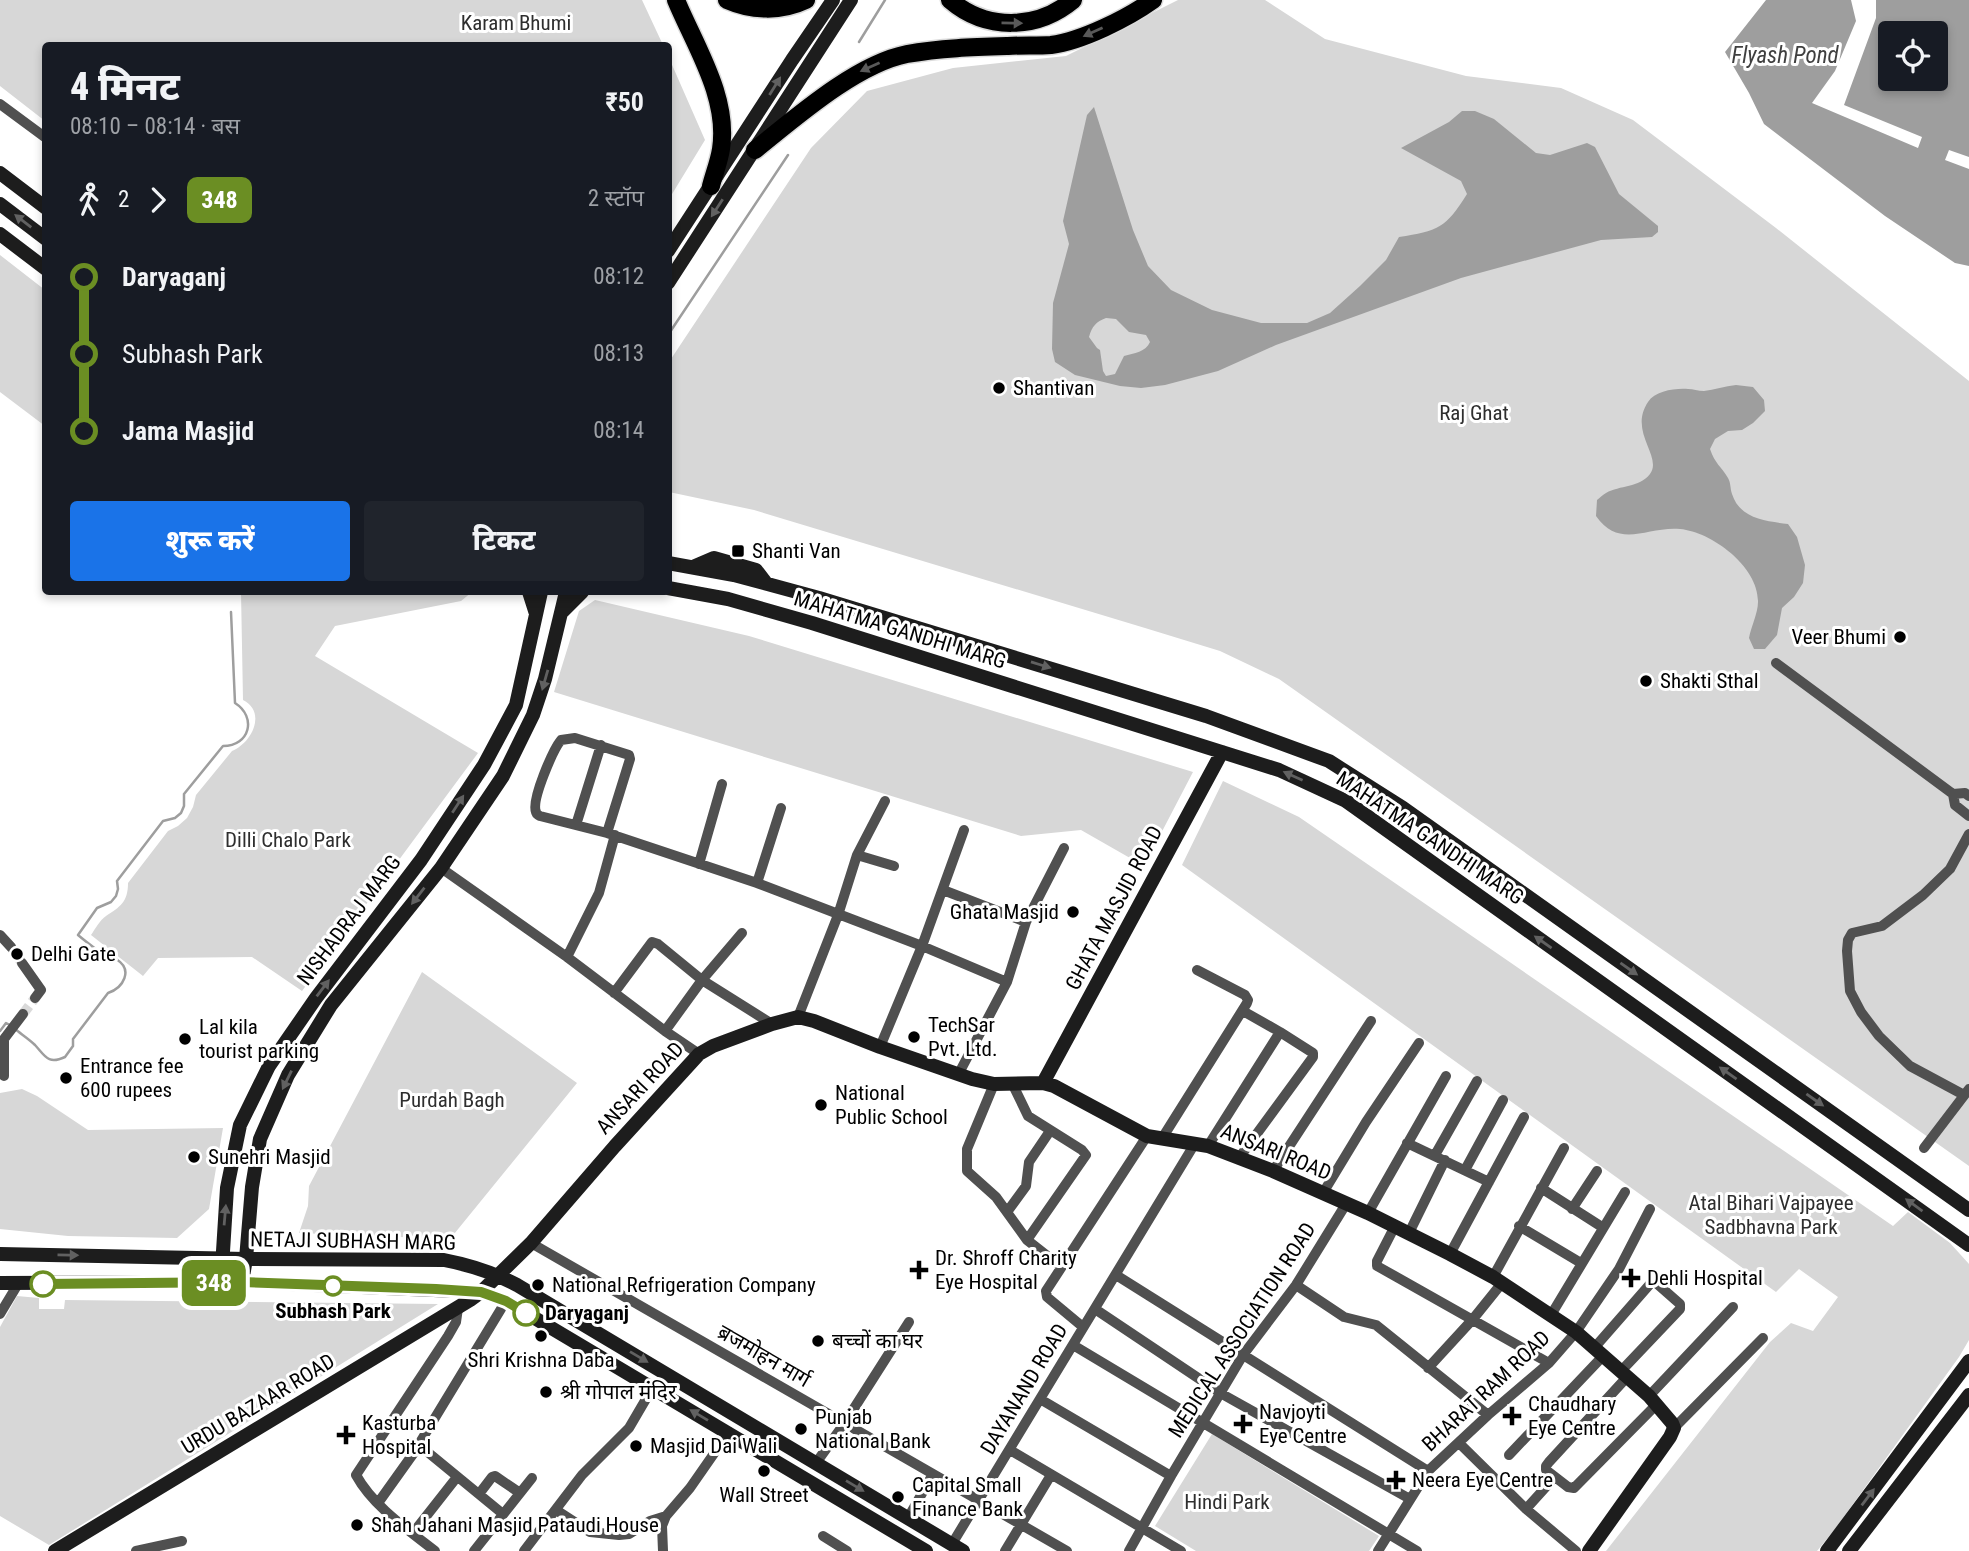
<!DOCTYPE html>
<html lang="hi">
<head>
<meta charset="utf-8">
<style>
  body { margin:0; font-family:"Roboto Condensed","Noto Sans Devanagari",sans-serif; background:#20242c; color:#f1f3f6; height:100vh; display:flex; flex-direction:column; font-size:26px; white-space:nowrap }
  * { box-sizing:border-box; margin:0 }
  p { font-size:23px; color:#9ea1a6 }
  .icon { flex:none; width:38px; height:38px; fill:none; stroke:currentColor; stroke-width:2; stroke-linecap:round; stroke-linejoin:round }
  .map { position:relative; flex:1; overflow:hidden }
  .side { position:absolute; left:42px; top:42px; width:630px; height:553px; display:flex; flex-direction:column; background:#171b24; border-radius:7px; box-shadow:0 4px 10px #0003 }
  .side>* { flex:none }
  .badge { padding:0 14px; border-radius:10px; font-size:24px; line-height:46px }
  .controls { position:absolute; left:1878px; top:21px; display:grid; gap:14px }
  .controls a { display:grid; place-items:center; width:70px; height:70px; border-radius:7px; background:#171b24; box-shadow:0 4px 10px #0003; font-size:35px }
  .map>.badge { position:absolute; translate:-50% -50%; box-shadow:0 0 0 4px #fff }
  .legs { display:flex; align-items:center; gap:10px; height:77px; padding:0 28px; font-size:23px }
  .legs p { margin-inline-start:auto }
  .head { display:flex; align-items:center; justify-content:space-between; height:119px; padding:0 28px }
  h1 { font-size:38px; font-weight:800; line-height:52px }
  .cta { display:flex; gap:14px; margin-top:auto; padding:14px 28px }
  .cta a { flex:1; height:80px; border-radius:7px; background:#1a73e8; color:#fff; font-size:28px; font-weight:800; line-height:80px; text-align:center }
  .cta a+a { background:#20242c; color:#f1f3f6 }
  ul { padding:0 28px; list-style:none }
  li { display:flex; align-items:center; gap:24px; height:77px; font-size:26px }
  li i { display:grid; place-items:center; width:10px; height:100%; margin:0 9px; background:currentColor }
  li i::after { content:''; width:18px; height:18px; margin:-9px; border:5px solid; border-radius:50%; background:#171b24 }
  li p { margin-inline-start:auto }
  li:first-child i { background:linear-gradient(#0000 50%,currentColor 0) }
  li:last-child i { background:linear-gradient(currentColor 50%,#0000 0) }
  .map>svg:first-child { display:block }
</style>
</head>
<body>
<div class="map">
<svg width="1969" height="1551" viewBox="0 0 1969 1551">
  <rect width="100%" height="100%" fill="#fff"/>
  <path fill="#d7d7d7" d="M0 0H642L663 45 46 46 45 121 0 86Z
    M1178 0H1265L1325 39 1466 76 1561 88 1633 120 1776 228 1969 381V1166L1279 679 1220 651 1145 628 754 510 669 492V362L811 148 867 91 953 68 1066 56Z
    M669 58 705 140 669 199H668Z
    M0 255 45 290V426L0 392Z
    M241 592H472L461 601 335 626 315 656 478 753 302 991 252 957 158 958 143 976 91 935C95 929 100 920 106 916 120 907 128 902 128 883L168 831 178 826 187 818 193 807 196 795 232 751C252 743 267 712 243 700Z
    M595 600 749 636 1193 772 1144 866 1081 830 1021 836 554 692 579 611Z
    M1223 781 1299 817 1893 1226 1908 1212 1950 1243 1969 1264V1340L1959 1357 1835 1529 1817 1551H1606L1770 1342 1791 1323 1813 1331 1838 1297 1799 1269 1776 1292 1182 865Z
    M422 972 577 1083 450 1239 299 1233 308 1206 309 1186Z
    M22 1089 37 1096 88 1130 223 1128 209 1209 177 1238 68 1236 0 1229V1093Z
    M17 1296 39 1298V1309H64L65 1300 438 1304 49 1545 0 1516V1327Z
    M1212 1434 1379 1536 1369 1551H1196L1155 1526Z"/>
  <path fill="#9e9e9e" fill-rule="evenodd" d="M1766 0H1851L1856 21 1835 71 1812 103 1918 148 1922 137 1844 105 1876 18V0H1969V157L1949 150 1945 160 1969 169V266L1955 263 1885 216 1764 124 1749 93 1725 52ZM1890 33H1936V79H1890Z
    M1094 107 1133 230 1148 266 1171 290 1212 310 1261 323H1307L1330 313 1360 286 1386 260 1399 237C1438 231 1446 228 1467 194L1461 181 1401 148 1449 122 1462 111H1475L1494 119 1536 153 1550 155 1587 143 1595 147 1619 194 1658 226V232L1652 237 1601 240 1461 278 1276 345 1218 371 1165 385 1141 388 1120 386 1075 375 1055 362 1052 349 1053 303 1069 244 1063 221 1087 115ZM1106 318 1116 319 1129 332 1146 335 1150 342C1146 352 1134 353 1124 356L1115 374 1106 376 1103 371 1100 350 1097 348 1089 337C1092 326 1096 322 1106 318Z
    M1736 385 1753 387 1764 400 1765 411 1753 423 1742 430 1728 431 1715 439 1710 449C1715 464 1721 466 1728 478 1731 483 1730 488 1732 494 1740 519 1766 521 1788 524L1797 537 1805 565 1803 583 1794 597 1782 608 1777 635 1765 649H1754L1749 638C1751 627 1758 613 1758 602 1759 567 1712 532 1680 529 1647 526 1620 550 1596 516L1597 500C1600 498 1602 495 1606 493 1620 485 1639 488 1650 474 1663 456 1628 432 1648 402 1655 391 1675 388 1688 389 1693 389 1698 391 1704 391 1714 390 1725 386 1736 385Z"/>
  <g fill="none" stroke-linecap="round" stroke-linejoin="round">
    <path stroke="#9e9e9e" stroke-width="2.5" d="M859 42 885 0
      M668 335 788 155
      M15 1029C21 1034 29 1039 35 1045 45 1056 48 1065 65 1057L73 1046V1039L108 993C123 988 134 970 116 959 111 956 106 956 101 953 93 947 85 941 78 935L97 908 111 902 116 896 118 889 117 881 163 821 175 818 181 813 184 806V794L223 746C250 746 257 717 235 703L231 612
      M0 1031 6 1023 10 1025"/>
    <path stroke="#d9d9d9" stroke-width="10" stroke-dasharray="10 5" stroke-linecap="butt" d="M11 947 22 963
      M23 1014 35 998"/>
    <defs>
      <path id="highway" d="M676 0C695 46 729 97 721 149 719 162 714 174 711 186
        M727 0C752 11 781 12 806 0
        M950 0C986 31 1037 30 1073 0
        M755 150C795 118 856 64 907 54 940 48 975 47 1008 46 1022 45 1037 46 1051 45 1082 41 1128 18 1153 0"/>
    </defs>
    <use href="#highway" stroke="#dbdbdb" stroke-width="21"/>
    <path stroke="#505050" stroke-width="10" d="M0 104 46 138
      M1776 663 1953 794
      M1969 796 1965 793 1953 794 1955 805 1969 816
      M576 825 601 745
      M607 833 630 759 629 755 575 738 561 740C553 750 531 800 536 812 536 814 538 815 540 816L607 833 757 883 922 946 1007 982
      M857 855 894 866
      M699 864 722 784
      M441 868 567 957 665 1031 699 1054
      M757 883 781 808
      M943 890 1026 922
      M0 935 11 947
      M567 957 599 893 615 835
      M22 963 41 990 35 998
      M614 993 652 942 658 944 702 980 772 1024
      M798 1017 838 915 857 855 885 801
      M665 1031 702 980 742 933
      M880 1047 922 946 964 830
      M958 1075 1007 982 1026 922 1064 848
      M4 1076V1039L23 1014
      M1012 1083 1028 1116 1082 1150 1086 1155 1027 1240
      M994 1084 967 1149V1171L996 1197 1027 1240 1060 1266
      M1964 1095 1910 1066 1879 1036 1861 1012 1850 991 1847 951 1848 940 1852 933 1882 926 1923 895 1950 869 1969 834
      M1161 1140 1247 1003 1248 1000 1245 995 1197 970
      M1407 1143 1489 1182
      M1208 1146 1280 1032 1243 1011
      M1924 1148 1969 1089
      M1435 1155 1477 1081
      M1239 1158 1313 1057V1053L1280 1032
      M1465 1170 1503 1100
      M1273 1171 1371 1021
      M1541 1188 1602 1227
      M1323 1193 1366 1122 1419 1043
      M1572 1209 1597 1171
      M1007 1212 1026 1186 1029 1162 1050 1131
      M1368 1213 1446 1076
      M1395 1226 1377 1261V1266L1549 1363
      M1519 1226 1581 1263
      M1409 1233 1445 1160
      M531 1243 1067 1551
      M1450 1254 1524 1117
      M1116 1275 1428 1471
      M1493 1277 1564 1148
      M1296 1285 1344 1317 1376 1325 1488 1415
      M1095 1309 1222 1394 1410 1499
      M0 1314 18 1284
      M1551 1315 1625 1192
      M1083 1327 1047 1297 1046 1291 1147 1136
      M1073 1345 1417 1551
      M1595 1347 1651 1283 1655 1282 1680 1304V1309L1622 1370
      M1428 1368 1473 1319 1502 1283
      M1628 1376 1549 1462 1546 1466V1470L1568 1487 1574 1488 1657 1404
      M1649 1396 1733 1307
      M1040 1399 1171 1476
      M1674 1428 1763 1338
      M1459 1443 1526 1509 1576 1551
      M419 1445 503 1514
      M1010 1450 1181 1551
      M1509 1455 1604 1355
      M816 1463 844 1424 909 1322
      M479 1494 492 1477 495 1476 520 1493
      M378 1503 413 1454 501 1309
      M1526 1509 1554 1478
      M556 1510 590 1532 619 1535 629 1534 650 1521 666 1516
      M908 1518 933 1474
      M413 1533 457 1477
      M823 1536 847 1551
      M952 1544 1194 1145
      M136 1551 182 1541
      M435 1551C407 1529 373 1506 356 1475L448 1336 456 1322 458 1308
      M474 1551 532 1478
      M524 1551 582 1475 629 1428 653 1387
      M663 1551 662 1526 666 1516 690 1488 729 1432
      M1005 1551 1051 1475
      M1129 1551 1171 1476 1243 1355 1296 1285 1346 1204
      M1378 1551 1428 1471 1488 1415 1549 1363 1576 1332 1619 1269 1650 1209"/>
    <path stroke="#1d1d1d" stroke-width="14" d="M0 173 46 208
      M0 204 46 239
      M0 234 46 269
      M668 251 792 60 833 0
      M668 283 851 0
      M668 563 734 575 819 598 1206 716 1329 761 1403 808 1969 1210
      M693 567 714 558 756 570 766 583
      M668 588 728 599 812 623 1279 770 1346 801 1969 1245
      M529 592 536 614
      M561 613 582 592
      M1043 1083 1222 752
      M0 1254 246 1259 444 1260C470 1265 493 1272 517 1285L963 1551
      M242 1282 246 1259 252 1187 260 1139 288 1075 331 1005 441 868 503 776 533 715 545 679 566 592
      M0 1283 242 1282 481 1292 506 1301 926 1551
      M221 1283 227 1188 240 1125 269 1066 316 998 421 860 484 765 516 705 541 592
      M55 1551 470 1300 481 1292 531 1243 615 1146 699 1054 713 1046 772 1024 798 1017 814 1021 880 1047 972 1079 994 1084 1043 1083 1054 1086 1147 1136 1208 1146 1273 1171 1368 1213 1450 1254 1493 1277 1576 1332 1649 1396 1672 1423 1674 1428 1670 1437 1589 1551
      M1827 1551 1969 1361
      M1849 1551 1969 1395"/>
    <use href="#highway" stroke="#000" stroke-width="18"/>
  </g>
  <defs><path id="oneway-solid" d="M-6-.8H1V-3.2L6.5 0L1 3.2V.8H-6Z" transform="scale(1.75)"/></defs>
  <g fill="#595959">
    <use href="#oneway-solid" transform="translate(1012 23) rotate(1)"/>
    <use href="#oneway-solid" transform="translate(1093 32) rotate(156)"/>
    <use href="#oneway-solid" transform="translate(870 67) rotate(156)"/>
  </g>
  <g fill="#616161">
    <use href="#oneway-solid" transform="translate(775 86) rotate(-58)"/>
    <use href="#oneway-solid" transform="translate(717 208) rotate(123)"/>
    <use href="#oneway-solid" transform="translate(23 221) rotate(-142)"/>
    <use href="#oneway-solid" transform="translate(1041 665) rotate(17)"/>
    <use href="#oneway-solid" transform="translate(545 680) rotate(106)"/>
    <use href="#oneway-solid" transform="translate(1293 776) rotate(-156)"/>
    <use href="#oneway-solid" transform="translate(458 804) rotate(-57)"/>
    <use href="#oneway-solid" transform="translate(418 896) rotate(128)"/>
    <use href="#oneway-solid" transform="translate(1543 942) rotate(-145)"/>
    <use href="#oneway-solid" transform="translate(1629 969) rotate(35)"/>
    <use href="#oneway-solid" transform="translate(323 988) rotate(-53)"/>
    <use href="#oneway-solid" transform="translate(1728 1073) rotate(-145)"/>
    <use href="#oneway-solid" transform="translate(287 1080) rotate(116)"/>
    <use href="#oneway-solid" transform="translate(1815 1100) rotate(35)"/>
    <use href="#oneway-solid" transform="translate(1914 1205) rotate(-144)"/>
    <use href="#oneway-solid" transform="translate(225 1215) rotate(-85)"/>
    <use href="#oneway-solid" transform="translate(68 1255) rotate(1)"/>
    <use href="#oneway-solid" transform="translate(639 1357) rotate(31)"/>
    <use href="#oneway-solid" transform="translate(699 1415) rotate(-149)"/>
    <use href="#oneway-solid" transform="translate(855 1486) rotate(31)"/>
    <use href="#oneway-solid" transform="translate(1868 1497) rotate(-53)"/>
  </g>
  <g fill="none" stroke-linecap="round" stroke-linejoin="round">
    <defs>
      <path id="line-1" d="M43 1284 242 1282 436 1289 481 1292 506 1301 526 1313"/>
    </defs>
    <use href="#line-1" stroke="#fff" stroke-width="16"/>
    <use href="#line-1" stroke="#6b8e23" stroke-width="10"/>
  </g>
  <g fill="#000" stroke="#fff" stroke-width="2.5">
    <circle cx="999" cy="388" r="7"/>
    <rect x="731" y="544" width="14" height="14" rx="3.5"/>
    <circle cx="1900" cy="637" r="7"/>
    <circle cx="1646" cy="681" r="7"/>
    <circle cx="1073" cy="912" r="7"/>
    <circle cx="17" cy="954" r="7"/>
    <circle cx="914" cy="1037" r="7"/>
    <circle cx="185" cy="1039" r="7"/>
    <circle cx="66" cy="1078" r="7"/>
    <circle cx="821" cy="1105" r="7"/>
    <circle cx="194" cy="1157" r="7"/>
    <path d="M915.5 1259.5h7v7h7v7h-7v7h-7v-7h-7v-7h7z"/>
    <path d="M1627.5 1267.5h7v7h7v7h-7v7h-7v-7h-7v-7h7z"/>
    <circle cx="538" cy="1285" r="7"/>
    <circle cx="541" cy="1336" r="7"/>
    <circle cx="818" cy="1341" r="7"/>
    <circle cx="546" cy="1392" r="7"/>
    <path d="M1508.5 1405.5h7v7h7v7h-7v7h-7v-7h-7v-7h7z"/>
    <path d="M1239.5 1413.5h7v7h7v7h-7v7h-7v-7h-7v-7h7z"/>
    <circle cx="801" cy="1429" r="7"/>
    <path d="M342.5 1424.5h7v7h7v7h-7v7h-7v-7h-7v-7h7z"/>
    <circle cx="636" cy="1446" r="7"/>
    <circle cx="764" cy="1471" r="7"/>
    <path d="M1392.5 1469.5h7v7h7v7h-7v7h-7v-7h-7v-7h7z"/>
    <circle cx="898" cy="1497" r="7"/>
    <circle cx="357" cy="1525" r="7"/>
  </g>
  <g fill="#fff" stroke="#6b8e23" stroke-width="3.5">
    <circle cx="43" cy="1284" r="12"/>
    <circle cx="333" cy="1286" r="9"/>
    <circle cx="526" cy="1313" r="12"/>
  </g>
  <g text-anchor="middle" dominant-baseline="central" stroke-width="6" stroke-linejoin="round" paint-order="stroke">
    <g font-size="21" fill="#2e2e2e" stroke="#fff">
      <text x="516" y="23">Karam Bhumi</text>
      <text x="1474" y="413">Raj Ghat</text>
      <text x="288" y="840">Dilli Chalo Park</text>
      <text x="452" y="1100">Purdah Bagh</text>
      <text x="1771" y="1203">Atal Bihari Vajpayee<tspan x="1771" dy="24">Sadbhavna Park</tspan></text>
      <text x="1227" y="1502">Hindi Park</text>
    </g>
    <g font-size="21" fill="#000" stroke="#fff" text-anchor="start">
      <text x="1013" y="388">Shantivan</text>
      <text x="752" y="551">Shanti Van</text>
      <text x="1886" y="637" text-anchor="end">Veer Bhumi</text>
      <text x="1660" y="681">Shakti Sthal</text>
      <text x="1059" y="912" text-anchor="end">Ghata Masjid</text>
      <text x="31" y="954">Delhi Gate</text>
      <text x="928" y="1025">TechSar<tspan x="928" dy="24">Pvt. Ltd.</tspan></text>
      <text x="199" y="1027">Lal kila<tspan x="199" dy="24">tourist parking</tspan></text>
      <text x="80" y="1066">Entrance fee<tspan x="80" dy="24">600 rupees</tspan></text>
      <text x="835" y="1093">National<tspan x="835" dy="24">Public School</tspan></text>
      <text x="208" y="1157">Sunehri Masjid</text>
      <text x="935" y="1258">Dr. Shroff Charity<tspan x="935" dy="24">Eye Hospital</tspan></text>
      <text x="1647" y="1278">Dehli Hospital</text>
      <text x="552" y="1285">National Refrigeration Company</text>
      <text x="832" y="1341">बच्चों का घर</text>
      <text x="541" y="1360" text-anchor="middle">Shri Krishna Daba</text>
      <text x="560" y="1392">श्री गोपाल मंदिर</text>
      <text x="1528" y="1404">Chaudhary<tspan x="1528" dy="24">Eye Centre</tspan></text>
      <text x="1259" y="1412">Navjoyti<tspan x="1259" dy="24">Eye Centre</tspan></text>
      <text x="815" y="1417">Punjab<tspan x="815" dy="24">National Bank</tspan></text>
      <text x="362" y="1423">Kasturba<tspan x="362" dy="24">Hospital</tspan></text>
      <text x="650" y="1446">Masjid Dai Wali</text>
      <text x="1412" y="1480">Neera Eye Centre</text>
      <text x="912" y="1485">Capital Small<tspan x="912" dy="24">Finance Bank</tspan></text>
      <text x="764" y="1495" text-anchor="middle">Wall Street</text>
      <text x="371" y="1525">Shah Jahani Masjid Pataudi House</text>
    </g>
    <g font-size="21" fill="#000" stroke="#fff">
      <text transform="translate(900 630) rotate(17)">MAHATMA GANDHI MARG</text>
      <text transform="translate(1430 838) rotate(34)">MAHATMA GANDHI MARG</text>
      <text transform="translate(1114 908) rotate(-62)">GHATA MASJID ROAD</text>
      <text transform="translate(349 920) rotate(-53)">NISHADRAJ MARG</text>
      <text transform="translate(640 1088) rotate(-47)">ANSARI ROAD</text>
      <text transform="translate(1276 1152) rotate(22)">ANSARI ROAD</text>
      <text transform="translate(353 1241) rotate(1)">NETAJI SUBHASH MARG</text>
      <text transform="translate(1242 1330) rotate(-57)">MEDICAL ASSOCIATION ROAD</text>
      <text transform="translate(764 1356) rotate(30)">ब्रजमोहन मार्ग</text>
      <text transform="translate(1024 1389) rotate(-59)">DAYANAND ROAD</text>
      <text transform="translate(1486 1391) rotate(-43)">BHARAT RAM ROAD</text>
      <text transform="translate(258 1404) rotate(-31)">URDU BAZAAR ROAD</text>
    </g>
    <g font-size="21" font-weight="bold" fill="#000" stroke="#fff">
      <text x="333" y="1311">Subhash Park</text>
      <text x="545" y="1313" text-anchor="start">Daryaganj</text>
    </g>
    <g font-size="23" font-style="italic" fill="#3f3f3f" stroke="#fff">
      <text x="1785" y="55">Flyash Pond</text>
    </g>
  </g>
</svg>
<div class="controls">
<a><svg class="icon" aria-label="locate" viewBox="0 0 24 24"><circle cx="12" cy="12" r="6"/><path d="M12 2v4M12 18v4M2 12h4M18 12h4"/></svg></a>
</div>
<b class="badge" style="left:214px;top:1283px;background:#6b8e23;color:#fff">348</b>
<section class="side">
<div class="head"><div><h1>4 मिनट</h1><p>08:10 – 08:14 · बस</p></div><b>₹50</b></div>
<div class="legs"><svg class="icon" aria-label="walk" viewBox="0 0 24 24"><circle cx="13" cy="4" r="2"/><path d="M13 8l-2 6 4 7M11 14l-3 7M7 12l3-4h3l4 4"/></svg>2<svg class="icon" aria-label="forward" viewBox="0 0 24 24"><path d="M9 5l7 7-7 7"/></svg><b class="badge" style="background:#6b8e23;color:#fff">348</b><p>2 स्टॉप</p></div>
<ul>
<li><i style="color:#6b8e23"></i><b>Daryaganj</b><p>08:12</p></li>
<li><i style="color:#6b8e23"></i><span>Subhash Park</span><p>08:13</p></li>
<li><i style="color:#6b8e23"></i><b>Jama Masjid</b><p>08:14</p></li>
</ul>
<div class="cta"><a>शुरू करें</a><a>टिकट</a></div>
</section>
</div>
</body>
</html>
